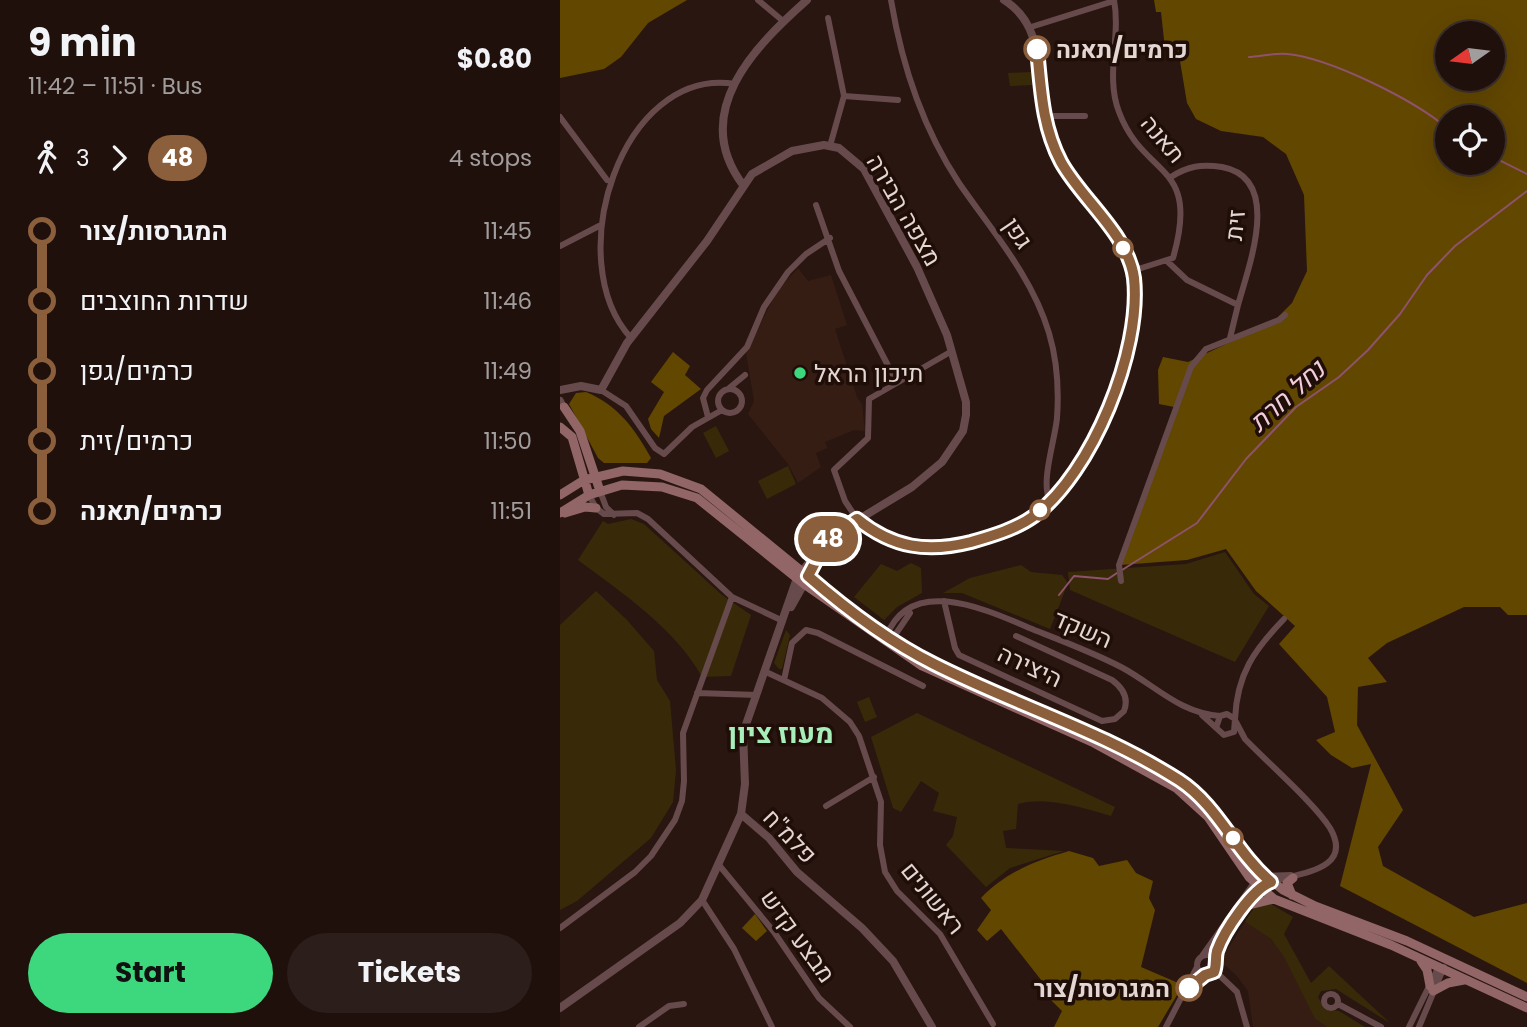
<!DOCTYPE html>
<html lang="en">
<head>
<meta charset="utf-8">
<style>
  body { margin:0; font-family:Poppins,Heebo,sans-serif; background:#2c1e1a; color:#f1f3f6; height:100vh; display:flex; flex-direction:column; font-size:26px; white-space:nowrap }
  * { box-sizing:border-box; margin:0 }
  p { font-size:23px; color:#a19d9d }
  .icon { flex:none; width:38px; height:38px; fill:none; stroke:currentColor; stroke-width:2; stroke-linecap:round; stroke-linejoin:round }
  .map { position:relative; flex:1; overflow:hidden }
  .details { display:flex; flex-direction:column; background:#1f100c; width:560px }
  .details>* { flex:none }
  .badge { padding:0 14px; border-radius:23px; font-size:24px; line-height:46px }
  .needle { width:46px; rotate:256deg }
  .fabs { position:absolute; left:875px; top:21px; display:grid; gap:14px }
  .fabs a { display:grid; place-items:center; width:70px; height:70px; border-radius:50%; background:#1f100c; box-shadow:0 7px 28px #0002,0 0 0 2px #3c302d; font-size:35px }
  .map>.badge { position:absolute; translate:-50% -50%; box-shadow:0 0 0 4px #fff }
  .legs { display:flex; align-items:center; gap:10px; height:77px; padding:0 28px; font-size:23px }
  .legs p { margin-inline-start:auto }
  .overview { display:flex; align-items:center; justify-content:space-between; height:119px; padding:0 28px }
  h1 { font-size:38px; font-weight:700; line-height:52px }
  .cta { display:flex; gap:14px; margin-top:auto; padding:14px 28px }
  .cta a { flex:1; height:80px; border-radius:42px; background:#3dd77e; color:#111; font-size:28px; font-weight:700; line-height:80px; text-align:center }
  .cta a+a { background:#2c1e1a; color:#f1f3f6 }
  ul { padding:0 28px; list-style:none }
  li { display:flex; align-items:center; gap:24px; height:70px; font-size:26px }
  li i { display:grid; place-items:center; width:10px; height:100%; margin:0 9px; background:currentColor }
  li i::after { content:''; width:18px; height:18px; margin:-9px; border:5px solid; border-radius:50%; background:#1f100c }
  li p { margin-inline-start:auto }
  li:first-child i { background:linear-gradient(#0000 50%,currentColor 0) }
  li:last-child i { background:linear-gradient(currentColor 50%,#0000 0) }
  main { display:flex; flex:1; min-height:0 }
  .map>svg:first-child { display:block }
</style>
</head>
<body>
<main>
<section class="details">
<div class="overview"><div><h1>9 min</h1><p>11:42 – 11:51 · Bus</p></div><b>$0.80</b></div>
<div class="legs"><svg class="icon" aria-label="walk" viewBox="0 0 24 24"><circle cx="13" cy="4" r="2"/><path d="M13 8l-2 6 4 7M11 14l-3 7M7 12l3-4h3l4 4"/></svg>3<svg class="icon" aria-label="forward" viewBox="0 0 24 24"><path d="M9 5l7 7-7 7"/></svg><b class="badge" style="background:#8b5e3c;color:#fff">48</b><p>4 stops</p></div>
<ul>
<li><i style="color:#8b5e3c"></i><b>המגרסות/צור</b><p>11:45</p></li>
<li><i style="color:#8b5e3c"></i><span>שדרות החוצבים</span><p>11:46</p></li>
<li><i style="color:#8b5e3c"></i><span>כרמים/גפן</span><p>11:49</p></li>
<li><i style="color:#8b5e3c"></i><span>כרמים/זית</span><p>11:50</p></li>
<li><i style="color:#8b5e3c"></i><b>כרמים/תאנה</b><p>11:51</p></li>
</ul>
<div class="cta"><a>Start</a><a>Tickets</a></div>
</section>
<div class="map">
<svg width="967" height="1027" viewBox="0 0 967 1027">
  <rect width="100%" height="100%" fill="#291610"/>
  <path fill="#361d14" d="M238 268 248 281 271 275 287 325 275 329 297 397 302 404 305 431 294 430 265 442 267 448 256 453 261 467 238 483 228 464 188 414 194 401 186 353 217 291Z
    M685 922 711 939 724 957 755 1019 767 1027H693L688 991 677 976 660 961Z"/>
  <path fill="#382a09" d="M471 72 472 85 450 86 448 73Z
    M156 426 169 451 156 458 143 433Z
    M228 466 236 484 207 499 198 481Z
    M71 519 84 524 162 595 191 615 171 676 142 677C115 628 62 593 18 560L43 521 48 524Z
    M665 552 694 594 709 606 675 662 510 590 508 572 626 564Z
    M351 563 361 568 362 593 337 607 324 620 294 597 321 564 337 571Z
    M461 565 471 572 502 575 508 583 490 629 402 593H383L410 578Z
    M36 591 66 619 94 651 97 680 110 701 116 770 113 802 91 838 17 901 0 910V625Z
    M226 630 230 635 222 669H219L214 663Z
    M309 697 317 717 305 722 297 702Z
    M357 713 555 807 551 816C522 808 488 796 458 804L456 829 443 831 446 848 504 851 450 868 426 887 386 845 393 836 397 817 373 811 379 793 361 781 341 812 333 808 311 737Z
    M711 904 733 917 724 934 751 983 769 966 830 1023 776 989 761 991 758 997 765 1009 779 1011 805 1027H767L755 1019 724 957 711 939 685 922 695 906Z"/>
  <path fill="#624700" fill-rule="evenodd" d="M0 0H127L88 23 61 57 44 69 0 78Z
    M594 0H967V615H948L940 607H904L827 643 808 658 827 682 798 687 797 725 843 810 818 847 823 866 914 917 967 903V983L780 886 811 764 792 768 771 755 756 740 775 732 767 697 719 644 735 626 696 591 666 549 627 560 560 565 614 407 599 404 598 370 603 357 628 362 713 322 732 303 747 271 744 195 726 154 703 137 661 131 636 119 627 103 618 49H605L601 12H596ZM887 33H933V79H887ZM887 117H933V163H887Z
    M113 352 130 366 125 375 141 389 104 416 99 438 91 429 88 419 104 392 91 382Z
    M26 392C58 405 75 429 91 458L87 463H44L38 458 9 404 16 393Z
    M509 851 533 858 539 866 567 860 576 873 593 881 589 898 595 910 581 967 623 985 598 1027H494L502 1011 483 992 485 985 441 929 427 941 417 930 431 910 421 898C446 872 475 861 509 851Z
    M195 914 207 931 196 941 182 928Z"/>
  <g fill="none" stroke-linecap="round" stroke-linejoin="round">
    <path stroke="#8e526c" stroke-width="2" d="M689 57C701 56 715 53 727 54 770 58 854 100 887 128
      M933 157 967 174
      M562 570 637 523 686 459 736 407 779 377 808 350 840 314 867 275 895 246 967 191
      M499 595 514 576 548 579 557 573"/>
    <path stroke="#674b4c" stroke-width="6" d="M198 0 223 21
      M331 0C342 66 362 127 399 183 432 231 472 276 489 333 497 360 499 390 497 418 495 440 480 483 490 501
      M554 0C561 37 545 76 559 112 584 179 641 161 613 258L572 271
      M268 18 284 96 270 146
      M471 27 554 1
      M284 96 338 100
      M484 116H525
      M0 117 47 180
      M256 205 279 271 336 381
      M0 246 39 226
      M608 262 627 280 678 305C689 265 723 178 662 167 641 164 628 166 611 177
      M71 338C0 261 61 66 175 84
      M670 338 678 305
      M158 401a12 12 0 1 1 24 0a12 12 0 1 1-24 0Z
      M168 389 185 375
      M41 390 66 406 95 448 104 454 132 427 162 410
      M148 417 143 398 147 390 187 347 204 307 228 272 246 254 270 238
      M40 491 46 507 54 515
      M29 495 36 508 44 514 77 513 88 519 172 597 223 621
      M297 519 285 501 274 470 308 438 309 399 392 351
      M561 581 559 565 631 367 646 349 719 320 725 315
      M384 601 395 648 399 655 542 721 555 719 564 711C569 698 563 688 552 680L456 636
      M326 637C351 571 433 613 477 631 505 642 534 653 561 667 595 685 619 713 660 716
      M333 638 350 613
      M206 672 262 698 290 722 299 736 321 802 320 845 325 872 337 891 380 934 433 1024
      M224 680 232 643 246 630 258 633 363 686
      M137 693 197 695
      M642 715 664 735 674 732 675 719 667 714 660 716 656 728
      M675 719C677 674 694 650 724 619
      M266 806 314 777
      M159 865 214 932 259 998 290 1027
      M142 900 174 949 212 1027
      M0 928 75 872 91 856 115 820 122 801 124 781 123 733 172 597
      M637 965a10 10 0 1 1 20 0a10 10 0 1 1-20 0Z
      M642 956 696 880 704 876 731 875
      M656 962C657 942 686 896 702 886 722 873 798 876 770 828 754 803 708 763 685 739L676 722
      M655 971 677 992 687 1027
      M764 1001a7 7 0 1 1 14 0a7 7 0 1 1-14 0Z
      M778 1004 821 1027
      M79 1027 109 1006 124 1004
      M606 1027 637 967
      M849 1027 879 966
      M859 1027 884 967"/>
    <path stroke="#674b4c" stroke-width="8" d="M183 185C129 113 194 47 247 0
      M0 390 21 386 41 390 67 343 147 241 192 174 232 151 264 145 279 148 304 169 357 267 387 335 406 402V415L403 431 382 462 352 487 268 538 237 578 183 733 185 784 181 814 142 900 120 923 0 1008
      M0 401 1 403
      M297 519C331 546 364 554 405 543 502 519 541 450 564 358 571 331 578 302 573 274 568 246 545 225 529 203 512 180 497 157 488 130 472 84 491 30 444 0
      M231 607 264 548
      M181 814 209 838 237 872 302 928 333 961 372 1027"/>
    <path stroke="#926567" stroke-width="9" d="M4 407 20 431 40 491
      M0 427 12 437 29 495
      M0 495 24 480 63 471 100 474 141 489 272 596 363 658 546 739 622 782 656 814 698 870 723 890 755 906 847 941 967 997
      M0 513 29 495 62 485 102 487 137 498 244 584 362 666 534 743 616 788 648 817 689 877 714 899 831 945 967 1008
      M5 513 25 507 36 508
      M732 895 727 883 733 878
      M684 906 714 899
      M861 961 867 970 870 986
      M873 991 888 983 904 980"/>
  </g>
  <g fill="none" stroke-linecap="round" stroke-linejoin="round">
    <defs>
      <path id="line-1" d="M477 49C481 89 482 126 501 162 522 200 568 234 574 278 582 350 532 473 474 516 456 529 432 536 411 542 367 553 333 548 297 519L268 538 248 576C286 609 330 642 374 664 455 705 542 731 619 780 659 806 675 852 711 882 692 889 664 931 657 951 655 958 657 965 654 972L645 975 629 988"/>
    </defs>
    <use href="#line-1" stroke="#fff" stroke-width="16"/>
    <use href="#line-1" stroke="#8b5e3c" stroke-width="10"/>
  </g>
  <g fill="#fff" stroke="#8b5e3c" stroke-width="3.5">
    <circle cx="477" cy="49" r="12"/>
    <circle cx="563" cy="248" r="9"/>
    <circle cx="480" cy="510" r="9"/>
    <circle cx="673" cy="838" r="9"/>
    <circle cx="629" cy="988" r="12"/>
  </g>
  <circle fill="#3dd77e" stroke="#1f0d08" stroke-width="2.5" cx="240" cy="373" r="7"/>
  <g text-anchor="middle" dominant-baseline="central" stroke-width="7" stroke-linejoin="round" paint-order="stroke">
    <g font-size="24" font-weight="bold" fill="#e4d6d2" stroke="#1f0d08" text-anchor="start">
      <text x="496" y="49">כרמים/תאנה</text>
      <text x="610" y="988" text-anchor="end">המגרסות/צור</text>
    </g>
    <g font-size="24" fill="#e4d6d2" stroke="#1f0d08">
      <text transform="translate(603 139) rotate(50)">תאנה</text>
      <text transform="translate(344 210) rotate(60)">מצפה הבירה</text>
      <text transform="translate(675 225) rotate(-84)">זית</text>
      <text transform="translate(458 233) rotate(56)">גפן</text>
      <text transform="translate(523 629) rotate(23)">השקד</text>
      <text transform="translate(470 666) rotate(25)">היצירה</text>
      <text transform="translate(230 836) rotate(46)">פלמ"ח</text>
      <text transform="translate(373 898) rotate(51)">ראשונים</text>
      <text transform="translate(238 936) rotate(54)">מבצע קדש</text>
    </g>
    <g font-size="24" fill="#e4d6d2" stroke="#1f0d08" text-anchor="start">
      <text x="254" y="373">תיכון הראל</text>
    </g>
    <g font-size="26" font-style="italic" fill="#f3cddc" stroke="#1f0d08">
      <text transform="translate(727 396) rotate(-42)">נחל חרת</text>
    </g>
    <g font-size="28" font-weight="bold" fill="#a7eebb" stroke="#1f0d08">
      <text x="221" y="733">מעוז ציון</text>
    </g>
  </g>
</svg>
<div class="fabs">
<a><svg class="needle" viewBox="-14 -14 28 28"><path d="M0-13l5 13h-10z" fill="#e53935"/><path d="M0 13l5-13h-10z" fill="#a19d9d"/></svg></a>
<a><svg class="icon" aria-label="locate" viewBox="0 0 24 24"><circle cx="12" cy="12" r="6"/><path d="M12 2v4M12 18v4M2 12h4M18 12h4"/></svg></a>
</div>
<b class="badge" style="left:268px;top:539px;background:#8b5e3c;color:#fff">48</b>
</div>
</main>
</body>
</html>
